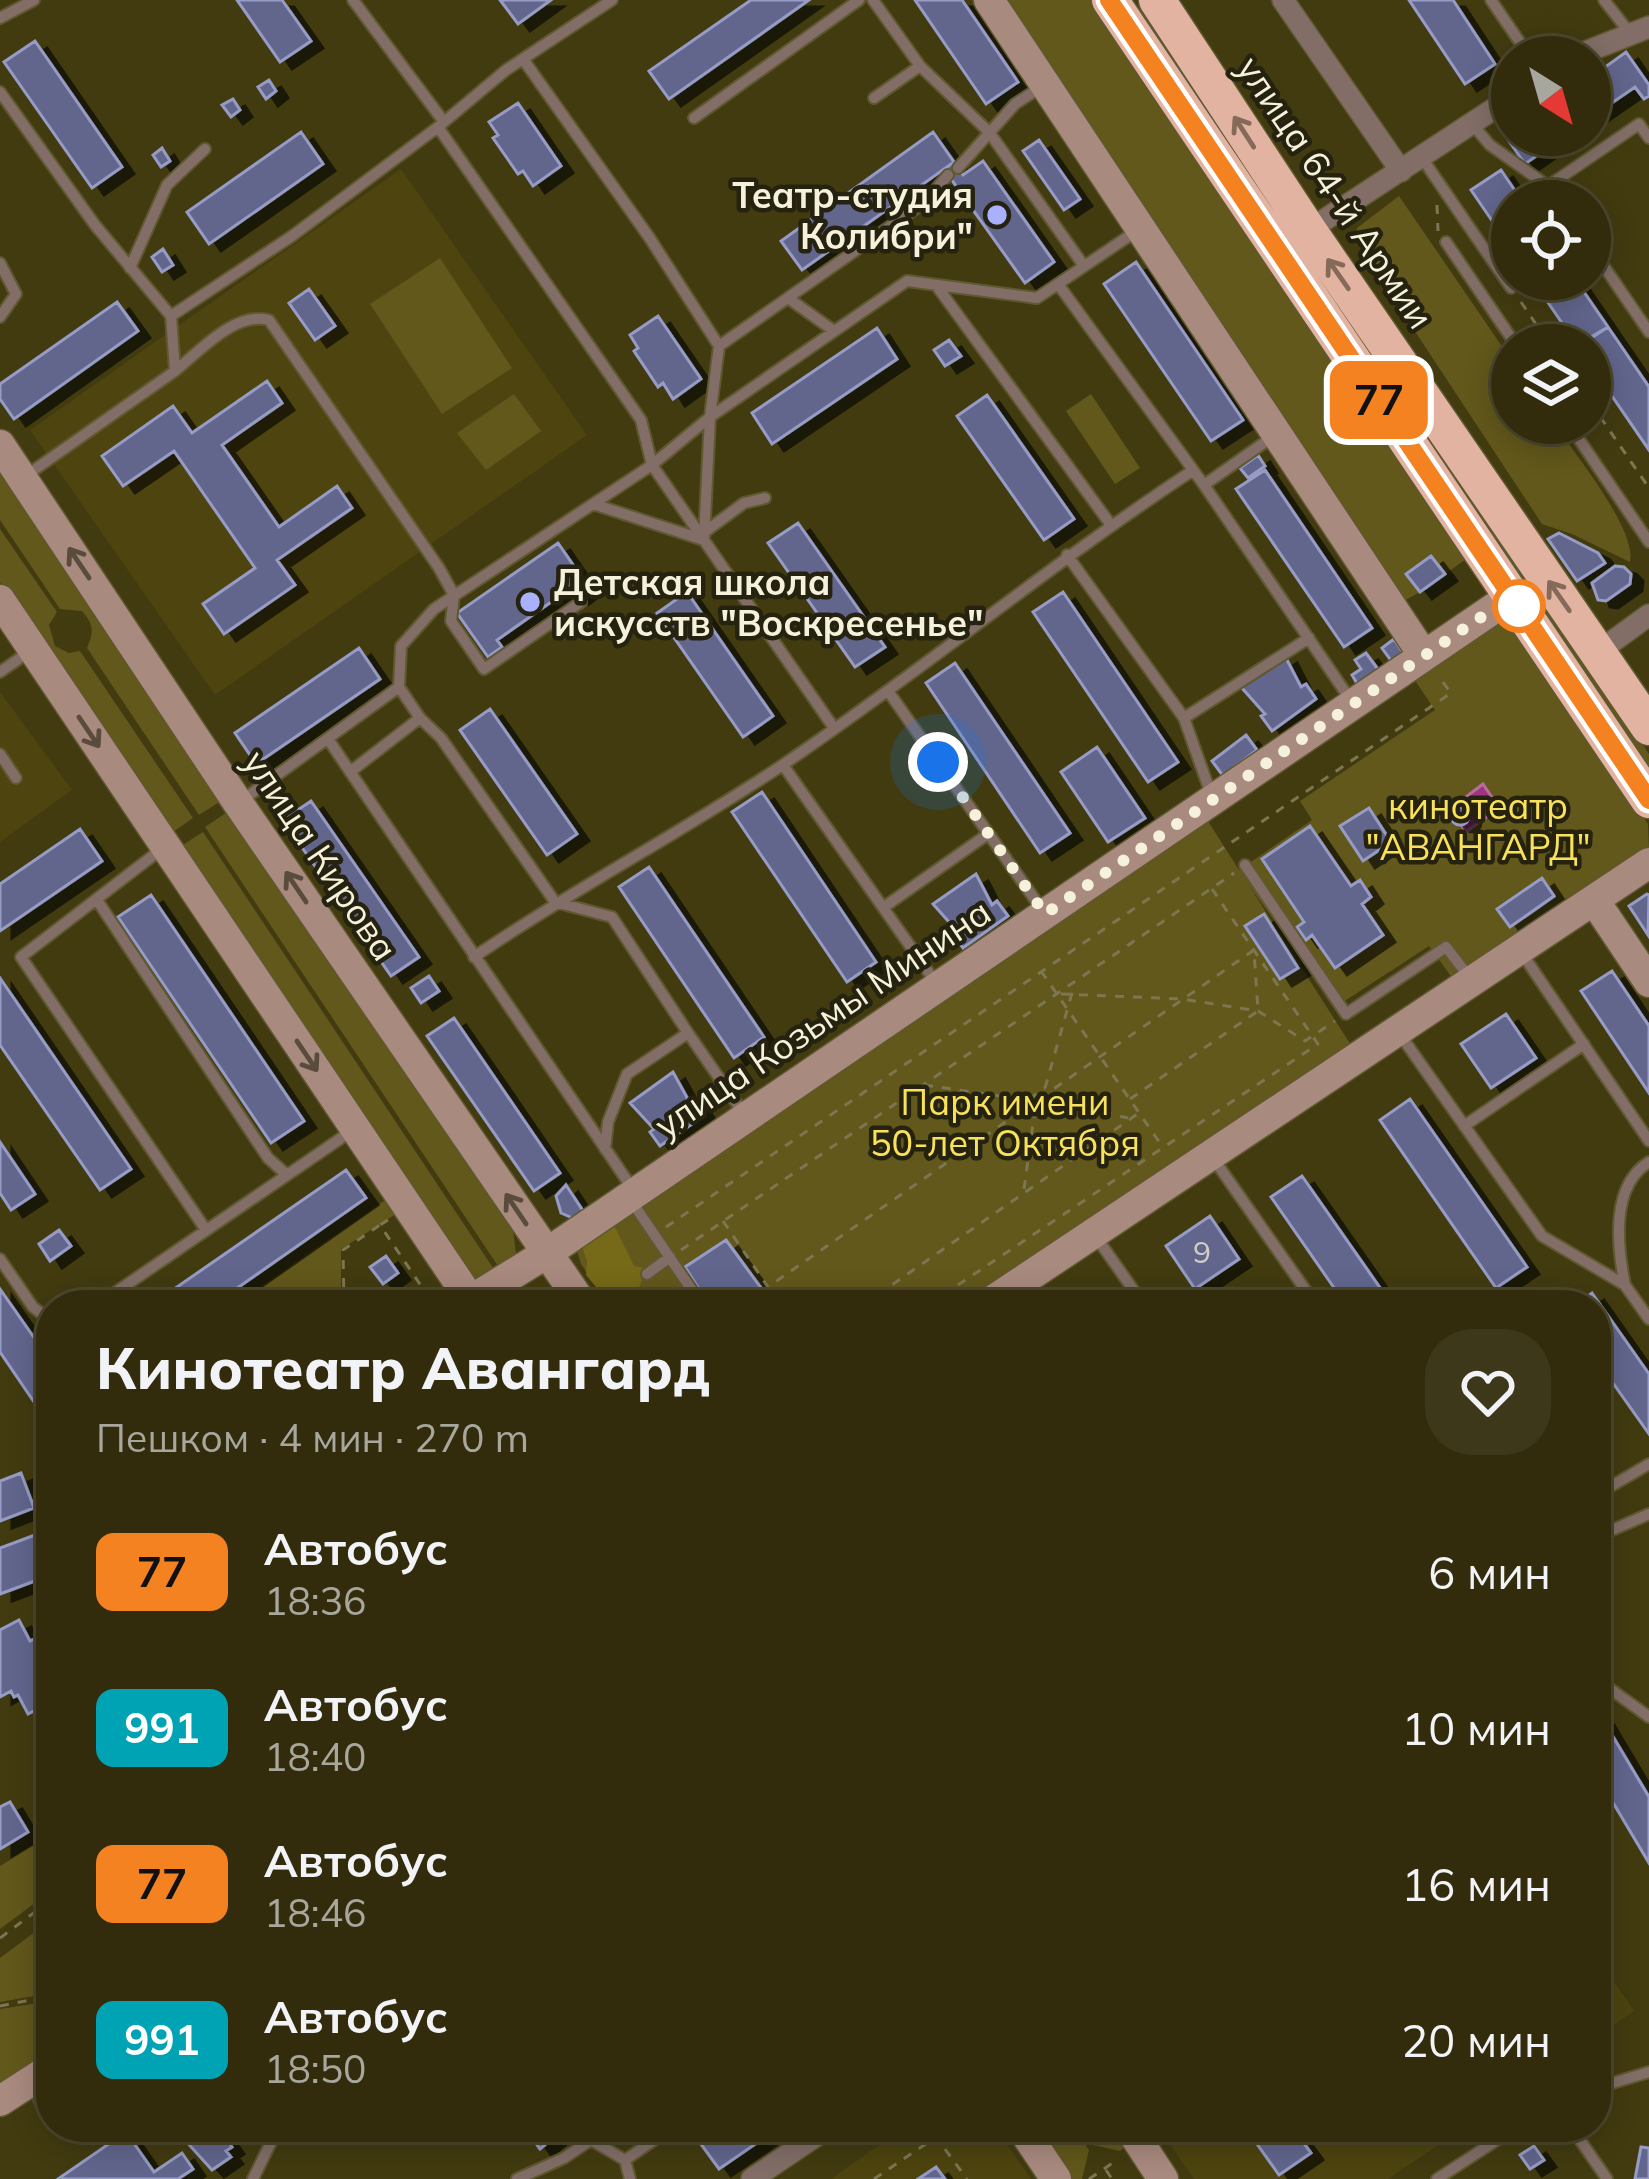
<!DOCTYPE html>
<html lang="ru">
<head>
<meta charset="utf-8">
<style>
  body { margin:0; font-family:Mulish,sans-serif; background:#3d381a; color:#f1f3f6; height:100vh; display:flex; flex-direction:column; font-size:45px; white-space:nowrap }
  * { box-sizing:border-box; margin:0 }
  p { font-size:39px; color:#a8a79d }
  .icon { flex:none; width:66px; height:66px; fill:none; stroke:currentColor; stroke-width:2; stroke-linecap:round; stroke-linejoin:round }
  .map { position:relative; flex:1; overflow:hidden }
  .side { position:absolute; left:36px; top:1290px; width:1575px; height:852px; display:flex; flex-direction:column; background:#322c0c; border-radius:48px; box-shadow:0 6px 30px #0003,0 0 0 3px #4d482d }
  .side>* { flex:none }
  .badge { padding:0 24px; border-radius:18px; font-size:42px; line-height:78px }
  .needle { width:78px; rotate:143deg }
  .buttons { position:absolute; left:1491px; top:36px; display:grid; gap:24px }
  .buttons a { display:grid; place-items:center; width:120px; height:120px; border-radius:50%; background:#322c0c; box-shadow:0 6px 30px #0003,0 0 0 3px #4d482d; font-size:60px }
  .you { position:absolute; width:60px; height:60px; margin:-30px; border:9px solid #fff; border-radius:50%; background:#1a73e8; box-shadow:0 0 0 18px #1a73e833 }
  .map>.badge { position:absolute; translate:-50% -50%; box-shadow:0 0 0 6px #fff }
  .round { display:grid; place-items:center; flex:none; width:126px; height:126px; border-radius:48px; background:#3d381a }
  .headline { display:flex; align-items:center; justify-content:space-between; height:204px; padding:0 60px }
  h1 { font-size:57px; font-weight:800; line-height:90px }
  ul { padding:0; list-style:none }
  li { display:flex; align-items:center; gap:36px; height:156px; padding:0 60px }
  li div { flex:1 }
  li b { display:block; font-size:45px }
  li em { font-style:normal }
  li .badge { min-width:132px; font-weight:700; text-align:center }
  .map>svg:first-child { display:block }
</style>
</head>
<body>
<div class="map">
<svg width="1649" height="2179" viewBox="0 0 1649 2179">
  <defs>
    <filter id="shadow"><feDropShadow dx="12" dy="7" stdDeviation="0" flood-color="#0009"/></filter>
  </defs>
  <rect width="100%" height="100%" fill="#423b10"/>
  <path fill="#4d440f" d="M401 169 587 435 215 695 30 430Z
    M0 692 72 790 0 842Z
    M1596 1955 1634 2011 1596 2037Z
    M905 2127H995L1031 2179H831Z
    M1158 2127H1465L1388 2179H1194Z"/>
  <path fill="#62581b" d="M1003 0H1095L1469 557 1445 574 1431 556 1407 573 1420 592 1402 602Z
    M1399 196 1512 361V423H1554C1573 452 1637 529 1630 562L1572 534 1542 524 1356 242 1357 228Z
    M440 258 512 368 442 414 370 304Z
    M1316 264 1649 754V775L1308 274Z
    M514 394 541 431 486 470 457 433Z
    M1091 394 1140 468 1115 484 1066 411Z
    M0 472 221 801 199 815 87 648C94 632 94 625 82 611L60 609 0 520Z
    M0 529 57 612 49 625 55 646 69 653 80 651 193 818 170 834 0 582Z
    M1500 624 1518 632 1648 824 1649 849 1458 986 1429 946 1337 1006 1250 887 1356 1053 979 1305H647L632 1284 608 1303 604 1299 581 1264 576 1248 1208 821 1239 870 1312 820 1300 801 1435 710 1414 679 1491 625Z
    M229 811 513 1229 516 1254 502 1272 205 827Z
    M203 832 497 1274 480 1282 470 1279 178 848Z
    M394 1194 404 1209 341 1249V1305H234Z
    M51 1835V1891L0 1929V1866Z
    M51 1920V1993L0 2002V1958Z
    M51 2001V2055L0 2089V2009Z
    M1031 2127H1073L1089 2150 1082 2179H1067Z
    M1081 2127H1113L1126 2146 1120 2151 1093 2145Z"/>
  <path fill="#766918" d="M613 1223 634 1266 645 1268 640 1286 617 1295 596 1287 586 1275 587 1261 581 1244Z"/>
  <path fill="#9d3583" stroke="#b76d9d" stroke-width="3" d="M1483 784 1499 808 1466 832 1450 809Z"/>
  <path fill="#62668d" stroke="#979cc6" stroke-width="3" filter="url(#shadow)" d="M237 0H282L311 41 280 62Z
    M500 0H551L518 24Z
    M751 0H809L669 99 649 71Z
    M915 0H962L1018 82 986 104Z
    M1409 0H1453L1495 64 1465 84Z
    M35 41 122 167 92 188 4 62Z
    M1626 52 1649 85V96L1644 99 1635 87 1590 118V78Z
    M269 80 276 91 266 99 258 87Z
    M233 99 240 110 231 117 222 105Z
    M518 103 561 166 533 186 523 171 518 174 493 138 498 135 489 122Z
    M301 132 323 164 209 244 187 212Z
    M933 132 954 162 802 270 781 241Z
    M1512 133V135H1566L1525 164 1506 137Z
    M1039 140 1080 199 1064 210 1023 151Z
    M162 148 170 161 161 167 153 155Z
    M983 161 1054 262 1025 283 944 169 954 162 963 175Z
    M1501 170 1522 201H1512V250L1471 190Z
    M163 249 173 265 162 272 152 257Z
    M1136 262 1243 420 1211 441 1104 284Z
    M1532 279H1575L1608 327 1577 345Z
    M309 289 335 326 315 340 289 303Z
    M117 302 138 331 14 419 0 399V384Z
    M658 316 701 379 673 399 663 383 658 387 634 351 638 348 630 335Z
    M1608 327 1649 387V450L1590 364V345H1581Z
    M877 328 897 359 772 444 752 413Z
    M949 340 961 356 945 366 934 350Z
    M267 381 282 403 222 445 279 527 337 486 352 508 277 560 295 585 224 634 203 604 255 568 174 451 123 486 102 456 173 406 192 433Z
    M987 395 1074 519 1044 540 957 416Z
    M1258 455 1265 466 1248 478 1240 468Z
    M1265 470 1372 628 1344 647 1236 489Z
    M798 523 885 647 855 667 768 543Z
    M1559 533 1598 553 1605 563 1577 581 1548 539Z
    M558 543 589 588 577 597 571 588 497 640 502 647 488 657 457 613Z
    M1431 556 1445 574 1420 592 1406 574Z
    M1615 566 1624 567 1631 574 1630 584 1606 601 1598 600 1592 583Z
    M687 592 773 716 743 737 657 613Z
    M1063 592 1178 762 1148 782 1033 612Z
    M1394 639 1404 654 1392 662 1382 648Z
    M359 648 380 679 256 764 235 733Z
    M1366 653 1380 672 1359 687 1352 675 1361 669 1355 660Z
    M1285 656 1301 687 1306 684 1316 699 1272 731 1261 716 1265 714 1241 687Z
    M955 663 1070 833 1040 853 926 683Z
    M490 709 577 834 547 855 460 730Z
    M1246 735 1257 750 1223 776 1212 761Z
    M1097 747 1145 818 1108 842 1061 772Z
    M762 792 876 962 847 982 732 812Z
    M311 801 419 957 391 976 283 820Z
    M1451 816a9 9 0 1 1 18 0a9 9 0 1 1-18 0Z
    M1369 808 1391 842 1363 861 1340 826Z
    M1310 826 1351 886 1360 880 1371 897 1362 904 1383 935 1335 968 1312 935 1306 940 1297 927 1304 922 1262 859Z
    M80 829 102 861 0 931V884Z
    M649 867 764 1037 734 1058 619 887Z
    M976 874 992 905 997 901 1008 916 963 948 953 934 957 931 933 904Z
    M1542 878 1554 896 1510 927 1497 909Z
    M1647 894 1649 895 1648 935 1629 906Z
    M151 895 304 1121 271 1143 118 917Z
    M1264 914 1298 968 1280 979 1245 926Z
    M1612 971 1649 1026V1093L1581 991Z
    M429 976 439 991 421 1003 411 988Z
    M0 978 131 1169 100 1190 0 1045Z
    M1506 1014 1536 1058 1491 1088 1461 1044Z
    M454 1018 560 1173 534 1191 427 1036Z
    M673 1072 690 1103 694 1099 705 1115 660 1146 650 1132 654 1129 630 1103Z
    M1410 1099 1527 1267 1496 1288 1380 1120Z
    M0 1142 35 1194 11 1210 0 1193Z
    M346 1170 366 1198 213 1305H151Z
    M1302 1176 1392 1305H1346L1271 1197Z
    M566 1185 587 1217 577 1220 561 1213 556 1196Z
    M1210 1216 1239 1259 1195 1289 1166 1246Z
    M59 1230 71 1246 50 1261 39 1244Z
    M726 1240 772 1303 709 1305 685 1267Z
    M386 1256 398 1273 383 1284 370 1267Z
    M0 1289 51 1362V1390L34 1402 0 1352Z
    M630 1291 639 1302 618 1305 616 1302Z
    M1592 1293 1649 1374V1434L1596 1359V1305H1575Z
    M21 1473 34 1508 0 1521V1481Z
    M43 1532 51 1554V1575L0 1594V1548Z
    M19 1620 30 1641 38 1637 42 1644 51 1639V1702L28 1714 18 1695 14 1697 11 1691 0 1697V1630Z
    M1596 1708 1649 1797V1863L1596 1774Z
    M10 1802 28 1832 0 1849V1807Z
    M224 2127 220 2130 232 2147 226 2151 231 2157 212 2170 183 2138 197 2127Z
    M524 2127H566L540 2149Z
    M717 2127H780L719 2169 698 2140Z
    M1245 2127H1292L1311 2153 1279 2175Z
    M126 2132 154 2172 182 2153 193 2169 178 2179H58Z
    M1534 2146 1544 2160 1530 2169 1520 2155Z
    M1641 2147 1649 2148V2179H1635Z
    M936 2167 945 2179H918Z"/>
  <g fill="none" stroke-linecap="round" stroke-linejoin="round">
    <defs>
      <path id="lane" d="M353 0 444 122
        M873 0 920 66 989 132 1084 266
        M1491 0 1530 57
        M1604 0 1629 32
        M0 18 34 0
        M523 59 649 237 719 346
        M0 92 95 225 171 316
        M874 98 920 66
        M694 118 859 0
        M1472 124 1490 145 1548 186
        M438 127 641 420 652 465 834 728
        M1422 158 1511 288
        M958 168 1015 104 1041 87
        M1558 201 1548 186 1639 124 1649 138
        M1446 242 1516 345
        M1590 246 1649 332
        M0 263 16 294 0 317
        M130 268 167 185 205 149
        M1058 284 1204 485 1352 702
        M936 285 1111 525
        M788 298 834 331
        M175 371C200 351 235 311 269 320L439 568 454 595 451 621 484 669 581 602
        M1568 423 1649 542
        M24 477 175 371 171 316 292 236 438 127 506 70 612 0
        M1204 485 1275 435
        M593 504 704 540 710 417 907 281 1037 298 1138 230
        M706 531 744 503 765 498
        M1067 555 1184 718 1212 797
        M0 672 30 651
        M399 687 420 718 441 738 555 902 612 917 688 1033 627 1074 608 1122 605 1149
        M888 691 1043 911
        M1184 718 1309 638
        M328 739 632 1188
        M0 754 16 778
        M783 765 936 983
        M350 772 420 718
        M241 801 399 687 401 646 434 609 652 465 710 417 719 346 925 202 948 175
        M163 848 21 957 206 1230
        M1245 865 1346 1014 1446 947 1470 978
        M97 900 268 1158 287 1175
        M884 907 988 834
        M1521 952 1649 1141
        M474 957C575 888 683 832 784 764 923 670 1052 563 1192 471
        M688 1033 744 1114
        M1399 1033 1542 1236 1625 1285 1649 1319
        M1464 1126 1584 1044
        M1213 1158 1316 1305
        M630 1199 702 1305
        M1094 1234 1144 1305
        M0 1259 33 1307 51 1321
        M647 1274 670 1257
        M1625 1285C1617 1246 1610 1186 1649 1162
        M97 1305 353 1130
        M1596 1495 1649 1464
        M1596 1537 1649 1514
        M1596 1683 1609 1688 1649 1717
        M33 2082 42 2107
        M1596 2088 1649 2072
        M583 2127 591 2140 625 2160 630 2179
        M1571 2127 1607 2179
        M1143 2142 1161 2127
        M625 2160 673 2127
        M253 2179 274 2136 272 2127
        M517 2179 564 2158 591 2140
        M1437 2179 1517 2127"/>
      <path id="street" d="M1283 0 1401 171
        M1573 57 1649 27
        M1303 234 1512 97
        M1598 652 1649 615
        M752 2179 829 2127"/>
      <path id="secondary" d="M989 0 1424 656
        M0 445 238 803 583 1305
        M0 600 474 1305
        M1594 900 1649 982
        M471 1300 547 1253 1512 596
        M986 1305 1649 863
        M0 2101 51 2068
        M1021 2127 1056 2179
        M1129 2127 1163 2179"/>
      <path id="highway" d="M1110 0 1649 800
        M1157 0 1308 230 1649 727"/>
    </defs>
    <use href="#lane" stroke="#5f5830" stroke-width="14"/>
    <use href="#street" stroke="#5f5830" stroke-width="24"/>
    <use href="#secondary" stroke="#5f5830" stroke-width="33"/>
    <use href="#highway" stroke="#5f5830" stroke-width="39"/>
    <path stroke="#7c7652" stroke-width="3" stroke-dasharray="9 9" stroke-linecap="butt" d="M1437 205 1438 231
      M1521 302 1550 345
      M1590 402 1649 488
      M1212 889 1322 1050
      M1041 971 1162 1146
      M1061 994 1182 999 1258 1011 1305 1041 1335 1021
      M924 1085 1028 1100
      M1045 1088 1074 986
      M1029 1099 1045 1088
      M1130 1099 1258 1011 1254 952
      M1050 1100 1128 1118
      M1024 1189 1035 1109
      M388 1220 380 1225 434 1305
      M723 1221 768 1287 1027 1107 1045 1104 1052 1090 1254 950
      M666 1227 1451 693 1439 677
      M681 1250 1234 873
      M769 1288 780 1305
      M344 1305 343 1250 380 1225
      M863 1305 1139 1113
      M928 1305 1318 1044
      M0 1938 51 1900
      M0 2006 51 1996
      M1106 2170 1112 2179
      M874 2179 936 2137 967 2179
      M1089 2179 1117 2160"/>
    <use href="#lane" stroke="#826e67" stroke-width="10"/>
    <use href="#street" stroke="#826e67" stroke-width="21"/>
    <use href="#secondary" stroke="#a98a7f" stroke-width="30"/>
    <use href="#highway" stroke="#e3b3a2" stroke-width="36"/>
  </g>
  <defs><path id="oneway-shaft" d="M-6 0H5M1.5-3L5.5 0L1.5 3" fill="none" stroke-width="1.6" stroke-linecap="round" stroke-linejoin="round" transform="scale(3)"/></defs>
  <g stroke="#846a59">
    <use href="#oneway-shaft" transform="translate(1244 132) rotate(-123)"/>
    <use href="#oneway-shaft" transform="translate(1338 274) rotate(-125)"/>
    <use href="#oneway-shaft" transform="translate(1559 596) rotate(-125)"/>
  </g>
  <g stroke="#5a4c3c">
    <use href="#oneway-shaft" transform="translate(79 563) rotate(-124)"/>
    <use href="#oneway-shaft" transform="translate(89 732) rotate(56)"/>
    <use href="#oneway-shaft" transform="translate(296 887) rotate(-124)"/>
    <use href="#oneway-shaft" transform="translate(307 1056) rotate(56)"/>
    <use href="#oneway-shaft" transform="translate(516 1209) rotate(-124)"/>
  </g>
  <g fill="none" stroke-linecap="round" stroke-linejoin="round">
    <defs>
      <path id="line" d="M1109 0 1649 800"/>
    </defs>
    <use href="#line" stroke="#fff" stroke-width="27"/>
    <use href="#line" stroke="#f58220" stroke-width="18"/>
    <path stroke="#f5f1da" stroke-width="12" stroke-dasharray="0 21.6" d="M938 762 1045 914 1512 596 1519 606"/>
  </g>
  <g fill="#a9b0fc" stroke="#252210" stroke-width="4.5">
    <circle cx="997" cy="215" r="12"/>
    <circle cx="530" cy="602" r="12"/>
  </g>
  <circle fill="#fff" stroke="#f58220" stroke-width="6" cx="1519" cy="606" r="24"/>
  <g text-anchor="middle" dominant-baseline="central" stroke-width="9" stroke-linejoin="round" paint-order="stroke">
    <g font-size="30" fill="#d0cec7">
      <text x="1202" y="1252">9</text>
    </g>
    <g font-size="36" fill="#f5f1da" stroke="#252210">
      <text transform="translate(1336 192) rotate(56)">улица 64-й Армии</text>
      <text transform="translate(321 855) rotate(56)">улица Кирова</text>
      <text transform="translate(822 1018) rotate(-34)">улица Козьмы Минина</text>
    </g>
    <g font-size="36" font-weight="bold" fill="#f5f1da" stroke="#252210" text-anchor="end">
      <text x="973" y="194">Театр-студия<tspan x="973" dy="41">Колибри"</tspan></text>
      <text x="554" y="581" text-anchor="start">Детская школа<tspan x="554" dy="41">искусств "Воскресенье"</tspan></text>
    </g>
    <g font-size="36" fill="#f9e259" stroke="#252210">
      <text x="1478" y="805">кинотеатр<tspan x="1478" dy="41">"АВАНГАРД"</tspan></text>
      <text x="1005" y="1101">Парк имени<tspan x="1005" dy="41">50-лет Октября</tspan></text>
    </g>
  </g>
</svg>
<div class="buttons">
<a><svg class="needle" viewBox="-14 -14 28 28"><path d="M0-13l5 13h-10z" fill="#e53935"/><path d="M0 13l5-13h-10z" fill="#a8a79d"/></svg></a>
<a><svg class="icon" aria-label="locate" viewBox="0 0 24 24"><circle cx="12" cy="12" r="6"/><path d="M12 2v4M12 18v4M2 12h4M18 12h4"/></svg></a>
<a><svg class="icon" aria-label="layers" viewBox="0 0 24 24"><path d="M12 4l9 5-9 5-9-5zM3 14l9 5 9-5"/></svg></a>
</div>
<div class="you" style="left:938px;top:762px"></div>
<b class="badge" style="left:1379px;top:400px;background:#f58220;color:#111">77</b>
<section class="side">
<div class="headline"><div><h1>Кинотеатр Авангард</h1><p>Пешком · 4 мин · 270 m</p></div><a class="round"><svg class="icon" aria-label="heart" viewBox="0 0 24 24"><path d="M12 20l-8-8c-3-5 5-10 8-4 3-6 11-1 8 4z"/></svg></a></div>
<ul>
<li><span class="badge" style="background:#f58220;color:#111">77</span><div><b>Автобус</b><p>18:36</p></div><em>6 мин</em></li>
<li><span class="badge" style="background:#00a3b4;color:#fff">991</span><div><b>Автобус</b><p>18:40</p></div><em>10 мин</em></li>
<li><span class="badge" style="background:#f58220;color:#111">77</span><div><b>Автобус</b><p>18:46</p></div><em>16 мин</em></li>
<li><span class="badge" style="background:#00a3b4;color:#fff">991</span><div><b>Автобус</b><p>18:50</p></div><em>20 мин</em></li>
</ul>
</section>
</div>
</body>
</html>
